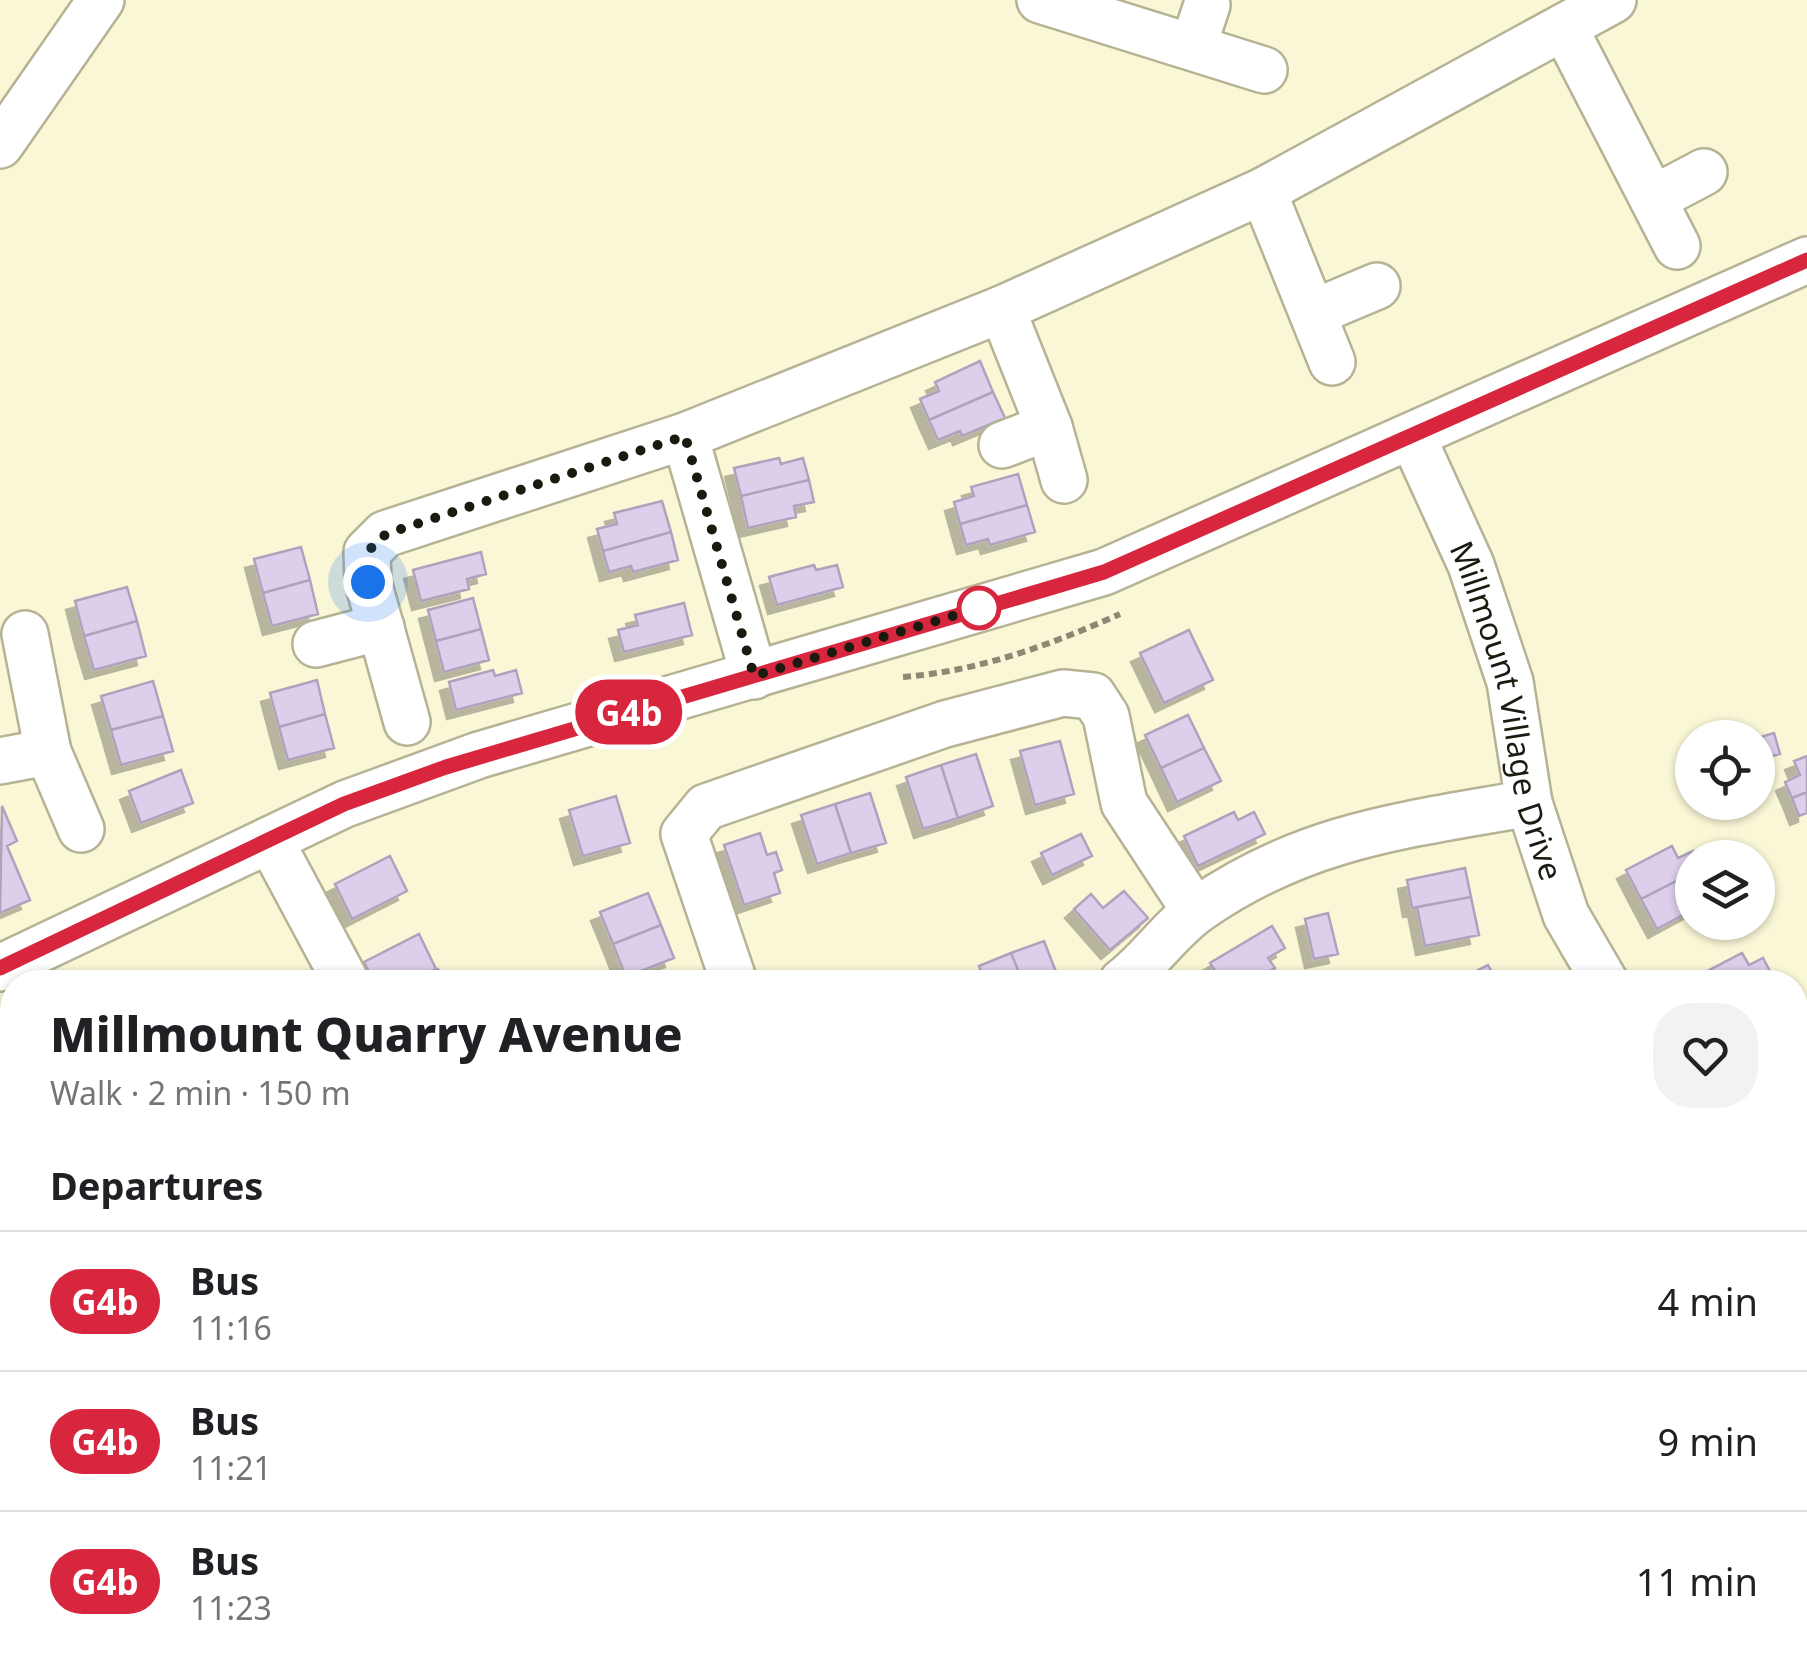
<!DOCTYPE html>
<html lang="en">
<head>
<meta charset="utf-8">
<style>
  body { margin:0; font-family:"Noto Sans",sans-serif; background:#f2f2f2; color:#202124; height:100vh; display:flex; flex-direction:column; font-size:38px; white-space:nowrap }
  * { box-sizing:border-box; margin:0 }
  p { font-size:32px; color:#757577 }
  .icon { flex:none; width:55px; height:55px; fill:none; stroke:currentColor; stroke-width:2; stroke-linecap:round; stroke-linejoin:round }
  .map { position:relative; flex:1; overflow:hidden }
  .details { position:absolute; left:0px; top:970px; width:1808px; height:702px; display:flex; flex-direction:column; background:#fff; border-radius:40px 40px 0 0; box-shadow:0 2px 8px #0004 }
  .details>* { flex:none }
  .badge { padding:0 20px; border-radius:32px; font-size:35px; line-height:65px }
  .controls { position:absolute; left:1675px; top:720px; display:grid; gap:20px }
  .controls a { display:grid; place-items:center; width:100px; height:100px; border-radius:50%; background:#fff; box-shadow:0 2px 8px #0004; font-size:50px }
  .you { position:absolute; width:50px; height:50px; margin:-25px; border:8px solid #fff; border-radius:50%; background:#1a73e8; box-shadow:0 0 0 15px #1a73e833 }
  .map>.badge { position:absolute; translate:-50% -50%; box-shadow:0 0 0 5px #fff }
  h2 { padding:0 50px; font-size:38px; line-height:90px }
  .round { display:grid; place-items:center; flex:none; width:105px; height:105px; border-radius:40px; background:#f2f2f2 }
  .summary { display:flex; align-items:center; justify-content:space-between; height:170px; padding:0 50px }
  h1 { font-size:48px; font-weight:800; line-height:75px }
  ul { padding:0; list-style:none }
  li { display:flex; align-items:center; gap:30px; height:140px; padding:0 50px; border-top:2px solid #e0e0e0 }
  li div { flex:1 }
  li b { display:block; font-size:38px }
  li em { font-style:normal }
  li .badge { min-width:110px; font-weight:700; text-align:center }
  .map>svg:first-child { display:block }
</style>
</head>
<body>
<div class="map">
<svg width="1807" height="1671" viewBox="0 0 1807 1671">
  <defs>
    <filter id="shadow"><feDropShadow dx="-9" dy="9" stdDeviation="0" flood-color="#0004"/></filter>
  </defs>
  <rect width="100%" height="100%" fill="#faf7d7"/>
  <path fill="#ddcfeb" stroke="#afa2bc" stroke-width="2.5" filter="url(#shadow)" d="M980 361 993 392 929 420 920 399 939 391 935 382Z
    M993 392 1005 418 962 436 960 431 938 440 929 420Z
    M779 458 781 464 803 458 809 480 741 496 734 468Z
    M1018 474 1027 505 960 524 954 502 974 496 971 487Z
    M809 480 814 502 794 506 796 517 748 528 741 496Z
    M662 501 671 532 603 551 597 529 617 524 614 513Z
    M1027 505 1035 532 990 545 988 539 966 545 960 524Z
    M671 532 678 560 633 572 631 566 609 572 603 551Z
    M301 547 310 580 263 593 254 559Z
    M481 552 486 574 467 579 469 589 421 601 413 570Z
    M814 565 816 570 837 565 843 587 777 605 769 577Z
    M310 580 318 614 272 626 263 593Z
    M127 587 137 621 84 636 75 601Z
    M473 598 481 629 436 641 428 610Z
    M684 603 692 635 624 652 618 630 638 625 635 615Z
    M137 621 146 656 94 670 84 636Z
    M481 629 489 660 444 672 436 641Z
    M1189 630 1213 680 1164 703 1140 653Z
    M493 670 495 676 516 670 522 693 456 710 449 682Z
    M317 680 325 714 279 727 270 693Z
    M153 681 163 716 111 730 101 696Z
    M325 714 334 748 288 760 279 727Z
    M1188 715 1204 748 1161 768 1145 735Z
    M163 716 173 751 121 765 111 730Z
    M1774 733 1780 754 1758 760 1757 738Z
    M1060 741 1074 794 1035 805 1020 751Z
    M1204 748 1221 781 1177 802 1161 768Z
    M976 754 993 806 958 818 941 765Z
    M1807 756V792L1792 798 1785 782 1800 775 1794 761Z
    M941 765 958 818 923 829 906 777Z
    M181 770 193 803 141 823 129 791Z
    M1807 792V813L1799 816 1792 798Z
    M870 793 886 843 851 853 835 804Z
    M616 796 630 843 583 856 569 810Z
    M835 804 851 853 817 864 801 815Z
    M2 806 17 841 7 846 30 900 0 913Z
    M1234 812 1238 820 1254 812 1265 834 1198 866 1184 836Z
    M760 833 767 855 776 852 782 870 774 873 780 893 744 905 724 845Z
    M1081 834 1092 856 1052 875 1041 853Z
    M1672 846 1678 858 1693 851 1692 873 1641 899 1626 870Z
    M390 856 407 891 352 919 335 884Z
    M1465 868 1471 897 1412 908 1407 880Z
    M1692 873V910L1657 929 1641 899Z
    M1124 891 1148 918 1110 950 1074 909 1091 894 1103 908Z
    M648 893 661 925 613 944 600 912Z
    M1471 897 1479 935 1425 946 1417 907Z
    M1328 913 1338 954 1314 959 1305 919Z
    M661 925 674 958 626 977 613 944Z
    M1272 926 1285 948 1268 958 1275 968 1251 982H1222L1210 963Z
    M419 934 436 969 409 982H374L364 962Z
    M1044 941 1060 982H1023L1011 953Z
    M1011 953 1023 982H985L979 966Z
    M1742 953 1749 965 1763 958 1772 975 1758 982H1699L1696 977Z
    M1488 965 1497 982H1455Z
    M438 969 445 982H412Z
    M1796 1269 1807 1279V1326L1795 1315Z
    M1795 1315 1807 1326V1351L1795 1344Z
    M1795 1607 1807 1608V1644H1795Z
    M1795 1644H1807V1671H1753V1660H1795Z
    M355 1660 360 1671H328L351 1660Z
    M407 1660H449L454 1671H412Z
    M849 1660H862L865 1671H816Z
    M895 1660H936L937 1671H896Z
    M1007 1660H1055V1671H1006Z
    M1155 1660H1217L1199 1671H1162Z"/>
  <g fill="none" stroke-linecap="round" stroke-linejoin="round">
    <defs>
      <g id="minor">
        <path d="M1040 0 1264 70"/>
        <path d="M1564 27 1677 246"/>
        <path d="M1194 44 1207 5"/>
        <path d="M0 145 101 0"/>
        <path d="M1263 191 1332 362"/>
        <path d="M1653 199 1704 172"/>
        <path d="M1002 309 1049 427 1064 480"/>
        <path d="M1313 313 1377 286"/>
        <path d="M685 436 754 676"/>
        <path id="s1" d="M1413 438 1471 565 1510 682 1529 803 1566 915 1605 982"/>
        <path d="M1002 445 1049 427"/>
        <path d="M25 634 48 752 81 829"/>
        <path d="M316 644 381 627"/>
        <path d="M407 722 368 582 367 552 385 534 685 436 1002 309 1263 191 1613 0"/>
        <path d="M0 761 48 752"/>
        <path d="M270 840 346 982"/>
        <path d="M0 968 345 804 479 755 1104 572 1807 260"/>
        <path d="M734 982 684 834 706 807 945 724 1063 693 1093 696 1106 716 1124 803 1195 911"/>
        <path d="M1122 982C1150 961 1170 929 1199 909 1305 835 1406 825 1529 803"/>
        <path d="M1795 1161 1807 1159"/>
        <path d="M686 1660 692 1671"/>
        <path d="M970 1660 971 1671"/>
        <path d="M1282 1671 1284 1660"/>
      </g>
    </defs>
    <use href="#minor" stroke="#b6b395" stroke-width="50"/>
    <path stroke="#8b8973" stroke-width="6" stroke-dasharray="8 5" stroke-linecap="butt" d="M903 677C980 671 1050 645 1120 614"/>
    <use href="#minor" stroke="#fff" stroke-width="45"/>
  </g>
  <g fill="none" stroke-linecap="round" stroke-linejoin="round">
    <defs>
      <path id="line" d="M0 968 344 804 446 767 1104 572 1807 260"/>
    </defs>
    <use href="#line" stroke="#fff" stroke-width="22"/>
    <use href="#line" stroke="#d7263d" stroke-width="15"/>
    <path stroke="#1b1a0f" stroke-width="10" stroke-dasharray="0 18" d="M368 582 367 552 386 534 685 436 754 676 979 608"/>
  </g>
  <circle fill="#fff" stroke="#d7263d" stroke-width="5" cx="979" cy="608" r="20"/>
  <g text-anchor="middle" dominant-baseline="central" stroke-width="8" stroke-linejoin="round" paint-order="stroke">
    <g font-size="32" fill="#1b1a0f" stroke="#fff">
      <text stroke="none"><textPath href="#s1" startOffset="290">Millmount Village Drive</textPath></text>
    </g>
  </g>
</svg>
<div class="controls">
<a><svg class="icon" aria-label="locate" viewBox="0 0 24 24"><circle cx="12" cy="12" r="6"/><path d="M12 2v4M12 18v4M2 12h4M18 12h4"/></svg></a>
<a><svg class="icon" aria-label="layers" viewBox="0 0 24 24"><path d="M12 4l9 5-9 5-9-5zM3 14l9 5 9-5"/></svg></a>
</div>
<div class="you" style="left:368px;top:582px"></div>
<b class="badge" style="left:629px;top:712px;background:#d7263d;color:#fff">G4b</b>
<section class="details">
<div class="summary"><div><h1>Millmount Quarry Avenue</h1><p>Walk · 2 min · 150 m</p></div><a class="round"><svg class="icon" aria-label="heart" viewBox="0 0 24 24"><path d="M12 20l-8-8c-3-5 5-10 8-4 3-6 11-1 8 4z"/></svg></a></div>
<h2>Departures</h2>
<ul>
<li><span class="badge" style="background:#d7263d;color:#fff">G4b</span><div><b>Bus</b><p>11:16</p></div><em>4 min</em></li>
<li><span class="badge" style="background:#d7263d;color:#fff">G4b</span><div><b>Bus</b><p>11:21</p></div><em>9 min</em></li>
<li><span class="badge" style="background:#d7263d;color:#fff">G4b</span><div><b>Bus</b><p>11:23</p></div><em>11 min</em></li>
</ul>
</section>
</div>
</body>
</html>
